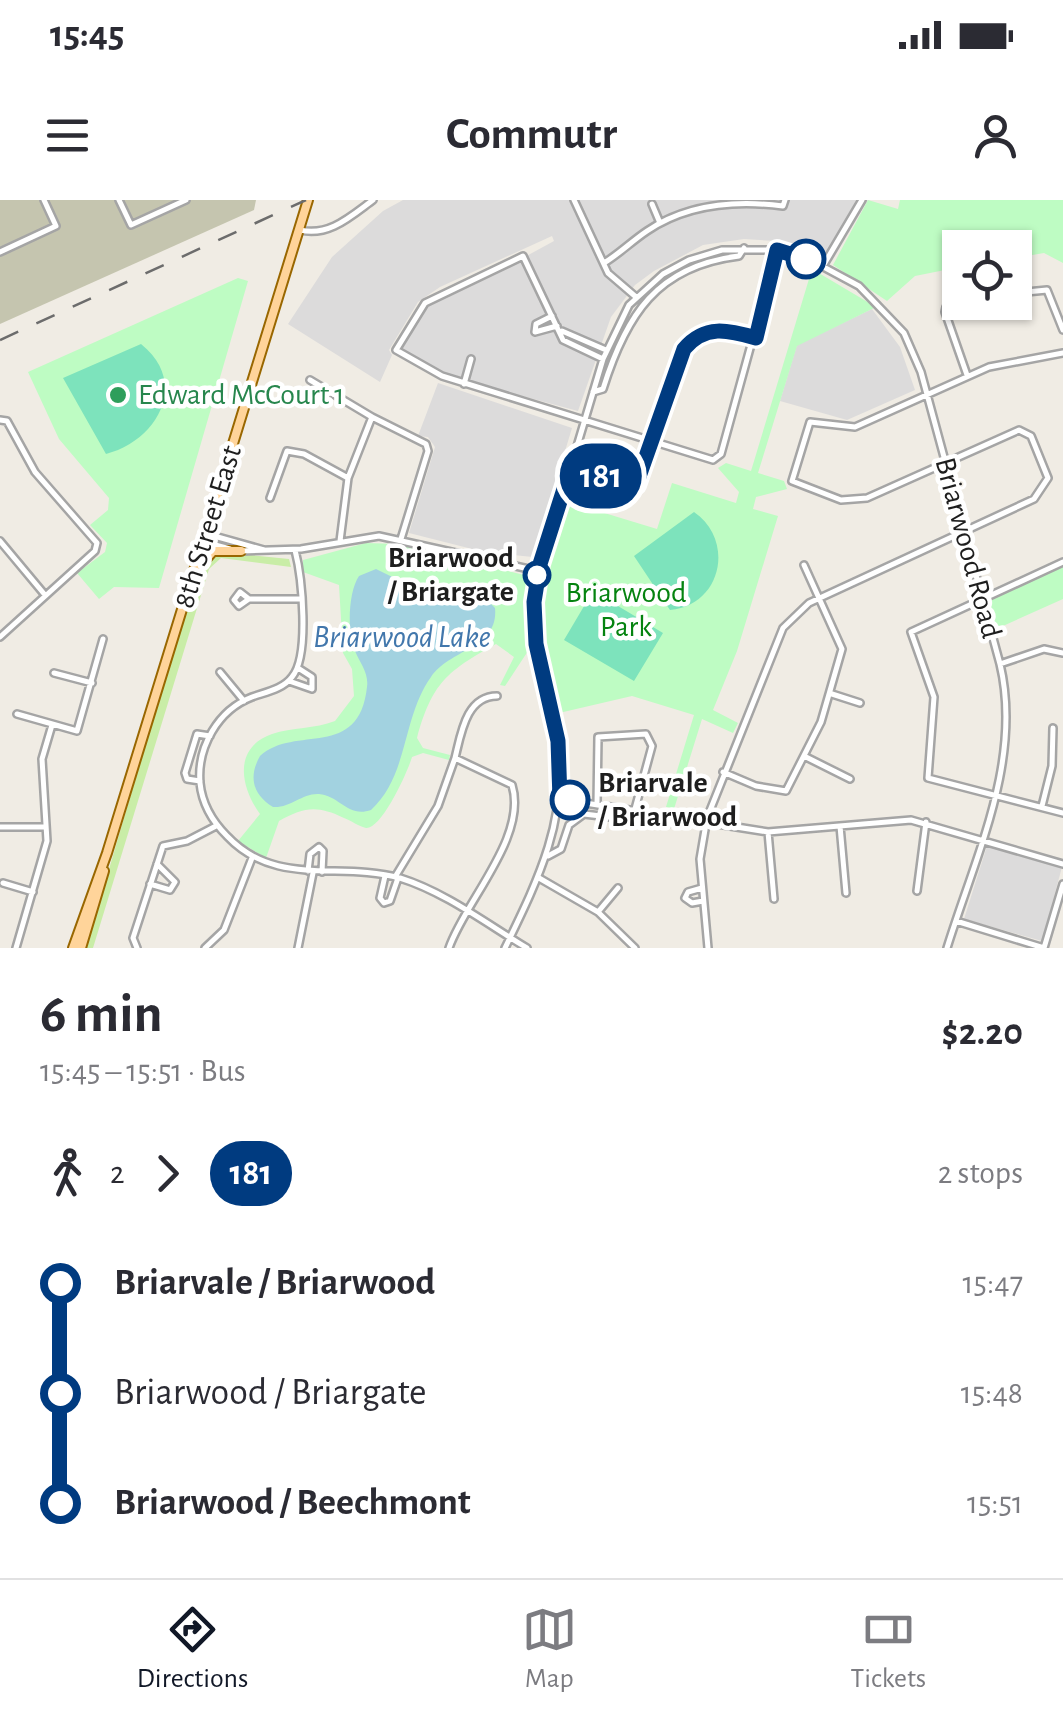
<!DOCTYPE html>
<html lang="en">
<head>
<meta charset="utf-8">
<style>
  body { margin:0; font-family:"Alegreya Sans",sans-serif; background:#f7f7f7; color:#2b2b33; height:100vh; display:flex; flex-direction:column; font-size:38px; white-space:nowrap }
  * { box-sizing:border-box; margin:0 }
  p { font-size:32px; color:#7c7c81 }
  .icon { flex:none; width:55px; height:55px; fill:none; stroke:currentColor; stroke-width:2; stroke-linecap:round; stroke-linejoin:round }
  .map { position:relative; height:748px; overflow:hidden }
  .sheet { display:flex; flex-direction:column; background:#fff; flex:1 }
  .sheet>* { flex:none }
  .badge { padding:0 20px; border-radius:32px; font-size:35px; line-height:65px }
  .fabs { position:absolute; left:942px; top:30px; display:grid; gap:20px }
  .fabs a { display:grid; place-items:center; width:90px; height:90px; border-radius:0px; background:#fff; box-shadow:0 2px 8px #0004; font-size:50px }
  .map>.badge { position:absolute; translate:-50% -50%; box-shadow:0 0 0 5px #fff }
  .legs { display:flex; align-items:center; gap:15px; height:110px; padding:0 40px; font-size:32px }
  .legs p { margin-inline-start:auto }
  .headline { display:flex; align-items:center; justify-content:space-between; height:170px; padding:0 40px }
  h1 { font-size:55px; font-weight:600; line-height:75px }
  ul { padding:0 40px; list-style:none }
  li { display:flex; align-items:center; gap:35px; height:110px; font-size:38px }
  li i { display:grid; place-items:center; width:15px; height:100%; margin:0 12px; background:currentColor }
  li i::after { content:''; width:25px; height:25px; margin:-12px; border:8px solid; border-radius:50%; background:#fff }
  li p { margin-inline-start:auto }
  li:first-child i { background:linear-gradient(#0000 50%,currentColor 0) }
  li:last-child i { background:linear-gradient(currentColor 50%,#0000 0) }
  .status { display:flex; justify-content:space-between; align-items:center; height:70px; padding:0 50px; background:#fff; direction:ltr }
  .status svg { height:28px; fill:currentColor }
  header { display:flex; justify-content:space-between; align-items:center; height:130px; padding:0 40px; background:#fff; font-size:45px; font-weight:600 }
  .tab-bar { display:flex; justify-content:space-around; align-items:center; height:140px; border-top:2px solid #e1e1e2; background:#fff; font-size:28px; color:#7c7c81 }
  .tab-bar a { display:grid; justify-items:center; gap:5px }
  .tab-bar .selected { color:#111827 }
  .map>svg:first-child { display:block }
</style>
</head>
<body>
<div class="status"><b>15:45</b><svg viewBox="0 0 49 12"><path d="M0 12V9h3v3zM5 12V6h3v6zM10 12V3h3v9zM15 12V0h3v12zM26 1h20v11H26zM47 4h2v5h-2z"/></svg></div>
<header><svg class="icon" aria-label="menu" viewBox="0 0 24 24"><path d="M4 6h16M4 12h16M4 18h16"/></svg>Commutr<svg class="icon" aria-label="person" viewBox="0 0 24 24"><circle cx="12" cy="8" r="4"/><path d="M4 21q1-7 8-7t8 7"/></svg></header>
<div class="map">
<svg width="1063" height="748" viewBox="0 0 1063 748">
  <rect width="100%" height="100%" fill="#f0ece4"/>
  <path fill="#dcdbdb" d="M403 0H868L832 61 776 41 744 39 703 45 654 71 635 85 611 117 578 211 444 175 401 149 416 119 439 96 521 59 554 41 552 36 440 87 418 102 389 150 392 155 380 182 288 124 332 57 383 11Z
    M872 109 900 147 915 190 847 220 780 201 797 145Z
    M438 183 572 228 533 357 484 352 409 333 435 247 428 237 418 236Z
    M987 646 1062 667 1042 741 964 719Z"/>
  <path fill="#c5c5af" d="M0 0H256L254 10 0 124Z"/>
  <path fill="#c9eda7" d="M221 352 289 359 291 367 221 358 209 369 93 748H86L183 416C193 393 195 362 221 352Z"/>
  <path fill="#befcc3" d="M868 0 898 9 900 0H1063V63L1044 53 1015 58V48H960V67L915 76 887 101 833 65Z
    M812 69 876 107 797 146 758 273 784 281 787 289 756 297 753 309 778 316 737 451 713 510 738 523 733 533 702 519 674 609 666 607 694 515 632 496 559 513C531 422 539 390 565 301L657 329 672 283 736 303 739 292 718 268 726 263 751 271Z
    M238 78 248 81 159 388 114 387 99 399 77 373 105 352 107 343 90 325 108 310 109 298 59 239 28 172Z
    M366 343 398 344 524 375 531 383 525 431 528 451 505 486 500 485 514 457 496 444C447 471 432 483 417 538L423 548 450 555 449 560 423 553 412 557C408 571 382 629 366 628 360 627 350 620 344 618 317 605 304 607 279 621L266 658 238 641 260 614C241 588 232 548 272 534 292 527 315 529 335 521L354 496 352 469 343 453 339 385 303 372V360Z
    M1063 366V399L994 430 988 400Z"/>
  <path fill="#7de3bc" d="M141 144C190 183 157 241 106 254L63 178Z
    M694 312C736 341 721 406 670 410L634 356Z
    M593 391 663 433 634 481 564 440Z"/>
  <path fill="#a2d2e0" d="M376 369 427 394 484 397 495 408C499 448 450 449 431 477 402 517 409 575 371 610 348 618 340 596 319 594 302 593 291 608 273 607 253 595 248 577 260 556 295 524 359 561 367 487 369 473 360 463 355 451 347 433 348 392 359 376Z"/>
  <g fill="none" stroke-linecap="round" stroke-linejoin="round">
    <defs>
      <path id="minor" d="M119 0 131 25 186 0
        M574 0 608 73 636 97
        M652 4 660 23
        M300 30C329 37 351 16 373 0
        M0 52 56 26 44 0
        M604 63C619 54 632 41 647 31 687 4 736 0 783 6L785 0
        M823 66 862 0
        M1015 93 1047 90 1063 130
        M960 102 946 107 945 112 967 175
        M552 116 536 124 535 132 557 126
        M562 131 606 150
        M603 159 563 140 523 56 425 103 396 150 442 176 713 260 721 254 777 50
        M310 180 372 217
        M464 184 471 159
        M593 192 603 189C626 115 657 66 739 56L744 48
        M0 220 7 221 35 272 97 343 95 351 0 437
        M571 267 636 285 684 149C705 124 728 129 755 137
        M270 298 287 251 304 254 348 278
        M207 334 264 350
        M0 341 45 395
        M340 341 348 278 372 217 426 244 428 251 401 339
        M204 342 230 349
        M295 350C302 377 310 456 292 477 283 489 266 492 252 497 218 510 197 547 200 583 202 603 213 622 227 636 276 688 339 661 400 678 445 692 487 724 527 748
        M241 351 301 349 379 336 538 371
        M1063 362 911 432 934 497 928 578 1063 613
        M249 399 239 406 234 400 240 392 249 399H300
        M1000 464 1044 449 1063 453
        M220 472 244 501
        M54 473 92 483
        M289 481 312 489V477L298 468
        M832 494 860 503
        M17 514 77 531 103 439
        M804 556 850 579
        M455 558C461 534 466 496 497 496
        M723 572 756 586 786 591 821 522 842 449 804 365
        M200 581 187 579 185 573 197 534 210 536
        M560 599 768 632 911 620 1063 664
        M597 604 598 537 646 534 652 546 635 609
        M1042 606 1052 566 1053 528
        M840 626 846 693
        M0 627H45
        M768 632 774 699
        M548 656 561 649 569 625 584 614 668 624 674 616
        M308 671 310 654 319 647 323 651 322 672
        M385 676 380 698 384 703 390 701 398 678
        M395 677 438 606 455 558 512 585C528 637 465 701 449 748
        M539 678 598 712 635 748
        M3 683 33 692
        M150 684 170 690 175 682 157 664
        M702 688 688 692 685 698 692 703 703 701
        M917 691 926 622
        M598 712 618 688
        M956 721 1044 748 1063 684
        M16 748 47 641 42 559 52 525
        M137 748 133 738 163 646 187 641 216 626
        M205 748 224 730 252 658
        M298 748 313 673
        M505 748C538 680 568 620 558 543 551 489 530 440 536 384L603 159 629 105 663 74 689 60 722 50H777L818 64 859 86 904 133 921 172 1000 464C1023 560 975 657 947 748
        M708 748 700 659 707 618 783 428 809 403 1034 299 1048 278 1031 236 1019 230 867 298 841 300 792 281 810 222 855 227 989 167 1063 153"/>
      <path id="major" d="M199 367 213 351H241
        M73 748 107 653 308 0
        M81 748 104 671"/>
    </defs>
    <use href="#minor" stroke="#a5a5a5" stroke-width="10"/>
    <use href="#major" stroke="#996700" stroke-width="12"/>
    <use href="#minor" stroke="#fff" stroke-width="5"/>
    <use href="#major" stroke="#ffd49a" stroke-width="8"/>
    <path stroke="#6c6c6c" stroke-width="2.5" stroke-dasharray="20 20" stroke-linecap="butt" d="M0 140 306 0"/>
  </g>
  <g fill="none" stroke-linecap="round" stroke-linejoin="round">
    <defs>
      <path id="line-1" d="M570 600 560 599 558 541 536 444 534 402 540 364 571 267 636 285 684 149C705 124 728 130 756 138L777 50 806 59"/>
    </defs>
    <use href="#line-1" stroke="#fff" stroke-width="22"/>
    <use href="#line-1" stroke="#003b80" stroke-width="15"/>
  </g>
  <g fill="#fff" stroke="#003b80" stroke-width="5">
    <circle cx="806" cy="59" r="18"/>
    <circle cx="537" cy="375" r="12"/>
    <circle cx="570" cy="600" r="18"/>
  </g>
  <circle fill="#2e9e5b" stroke="#fff" stroke-width="4" cx="118" cy="195" r="10"/>
  <g text-anchor="middle" dominant-baseline="central" stroke-width="9" stroke-linejoin="round" paint-order="stroke">
    <g font-size="30" fill="#27864d" stroke="#fff" text-anchor="start">
      <text x="138" y="195">Edward McCourt 1</text>
    </g>
    <g font-size="30" fill="#1e1e1e" stroke="#fff">
      <text transform="translate(208 327) rotate(-73)">8th Street East</text>
      <text transform="translate(968 348) rotate(75)">Briarwood Road</text>
    </g>
    <g font-size="30" font-weight="bold" fill="#1e1e1e" stroke="#fff" text-anchor="end">
      <text x="514" y="358">Briarwood<tspan x="514" dy="34">/ Briargate</tspan></text>
      <text x="598" y="583" text-anchor="start">Briarvale<tspan x="598" dy="34">/ Briarwood</tspan></text>
    </g>
    <g font-size="30" fill="#058310" stroke="#fff">
      <text x="626" y="393">Briarwood<tspan x="626" dy="34">Park</tspan></text>
    </g>
    <g font-size="32" font-style="italic" fill="#4277ac" stroke="#fff">
      <text x="402" y="437">Briarwood Lake</text>
    </g>
  </g>
</svg>
<div class="fabs">
<a><svg class="icon" aria-label="locate" viewBox="0 0 24 24"><circle cx="12" cy="12" r="6"/><path d="M12 2v4M12 18v4M2 12h4M18 12h4"/></svg></a>
</div>
<b class="badge" style="left:601px;top:276px;background:#003b80;color:#fff">181</b>
</div>
<section class="sheet">
<div class="headline"><div><h1>6 min</h1><p>15:45 – 15:51 · Bus</p></div><b>$2.20</b></div>
<div class="legs"><svg class="icon" aria-label="walk" viewBox="0 0 24 24"><circle cx="13" cy="4" r="2"/><path d="M13 8l-2 6 4 7M11 14l-3 7M7 12l3-4h3l4 4"/></svg>2<svg class="icon" aria-label="forward" viewBox="0 0 24 24"><path d="M9 5l7 7-7 7"/></svg><b class="badge" style="background:#003b80;color:#fff">181</b><p>2 stops</p></div>
<ul>
<li><i style="color:#003b80"></i><b>Briarvale / Briarwood</b><p>15:47</p></li>
<li><i style="color:#003b80"></i><span>Briarwood / Briargate</span><p>15:48</p></li>
<li><i style="color:#003b80"></i><b>Briarwood / Beechmont</b><p>15:51</p></li>
</ul>
</section>
<nav class="tab-bar">
<a class="selected"><svg class="icon" aria-label="directions" viewBox="0 0 24 24"><path d="M12 3l9 9-9 9-9-9zM9 14v-3h6M13 9l2 2-2 2"/></svg>Directions</a>
<a><svg class="icon" aria-label="map" viewBox="0 0 24 24"><path d="M3 6l6-2 6 2 6-2v14l-6 2-6-2-6 2zM9 4v14M15 6v14"/></svg>Map</a>
<a><svg class="icon" aria-label="tickets" viewBox="0 0 24 24"><path d="M3 7h18v10H3zM15 7v10"/></svg>Tickets</a>
</nav>
</body>
</html>
